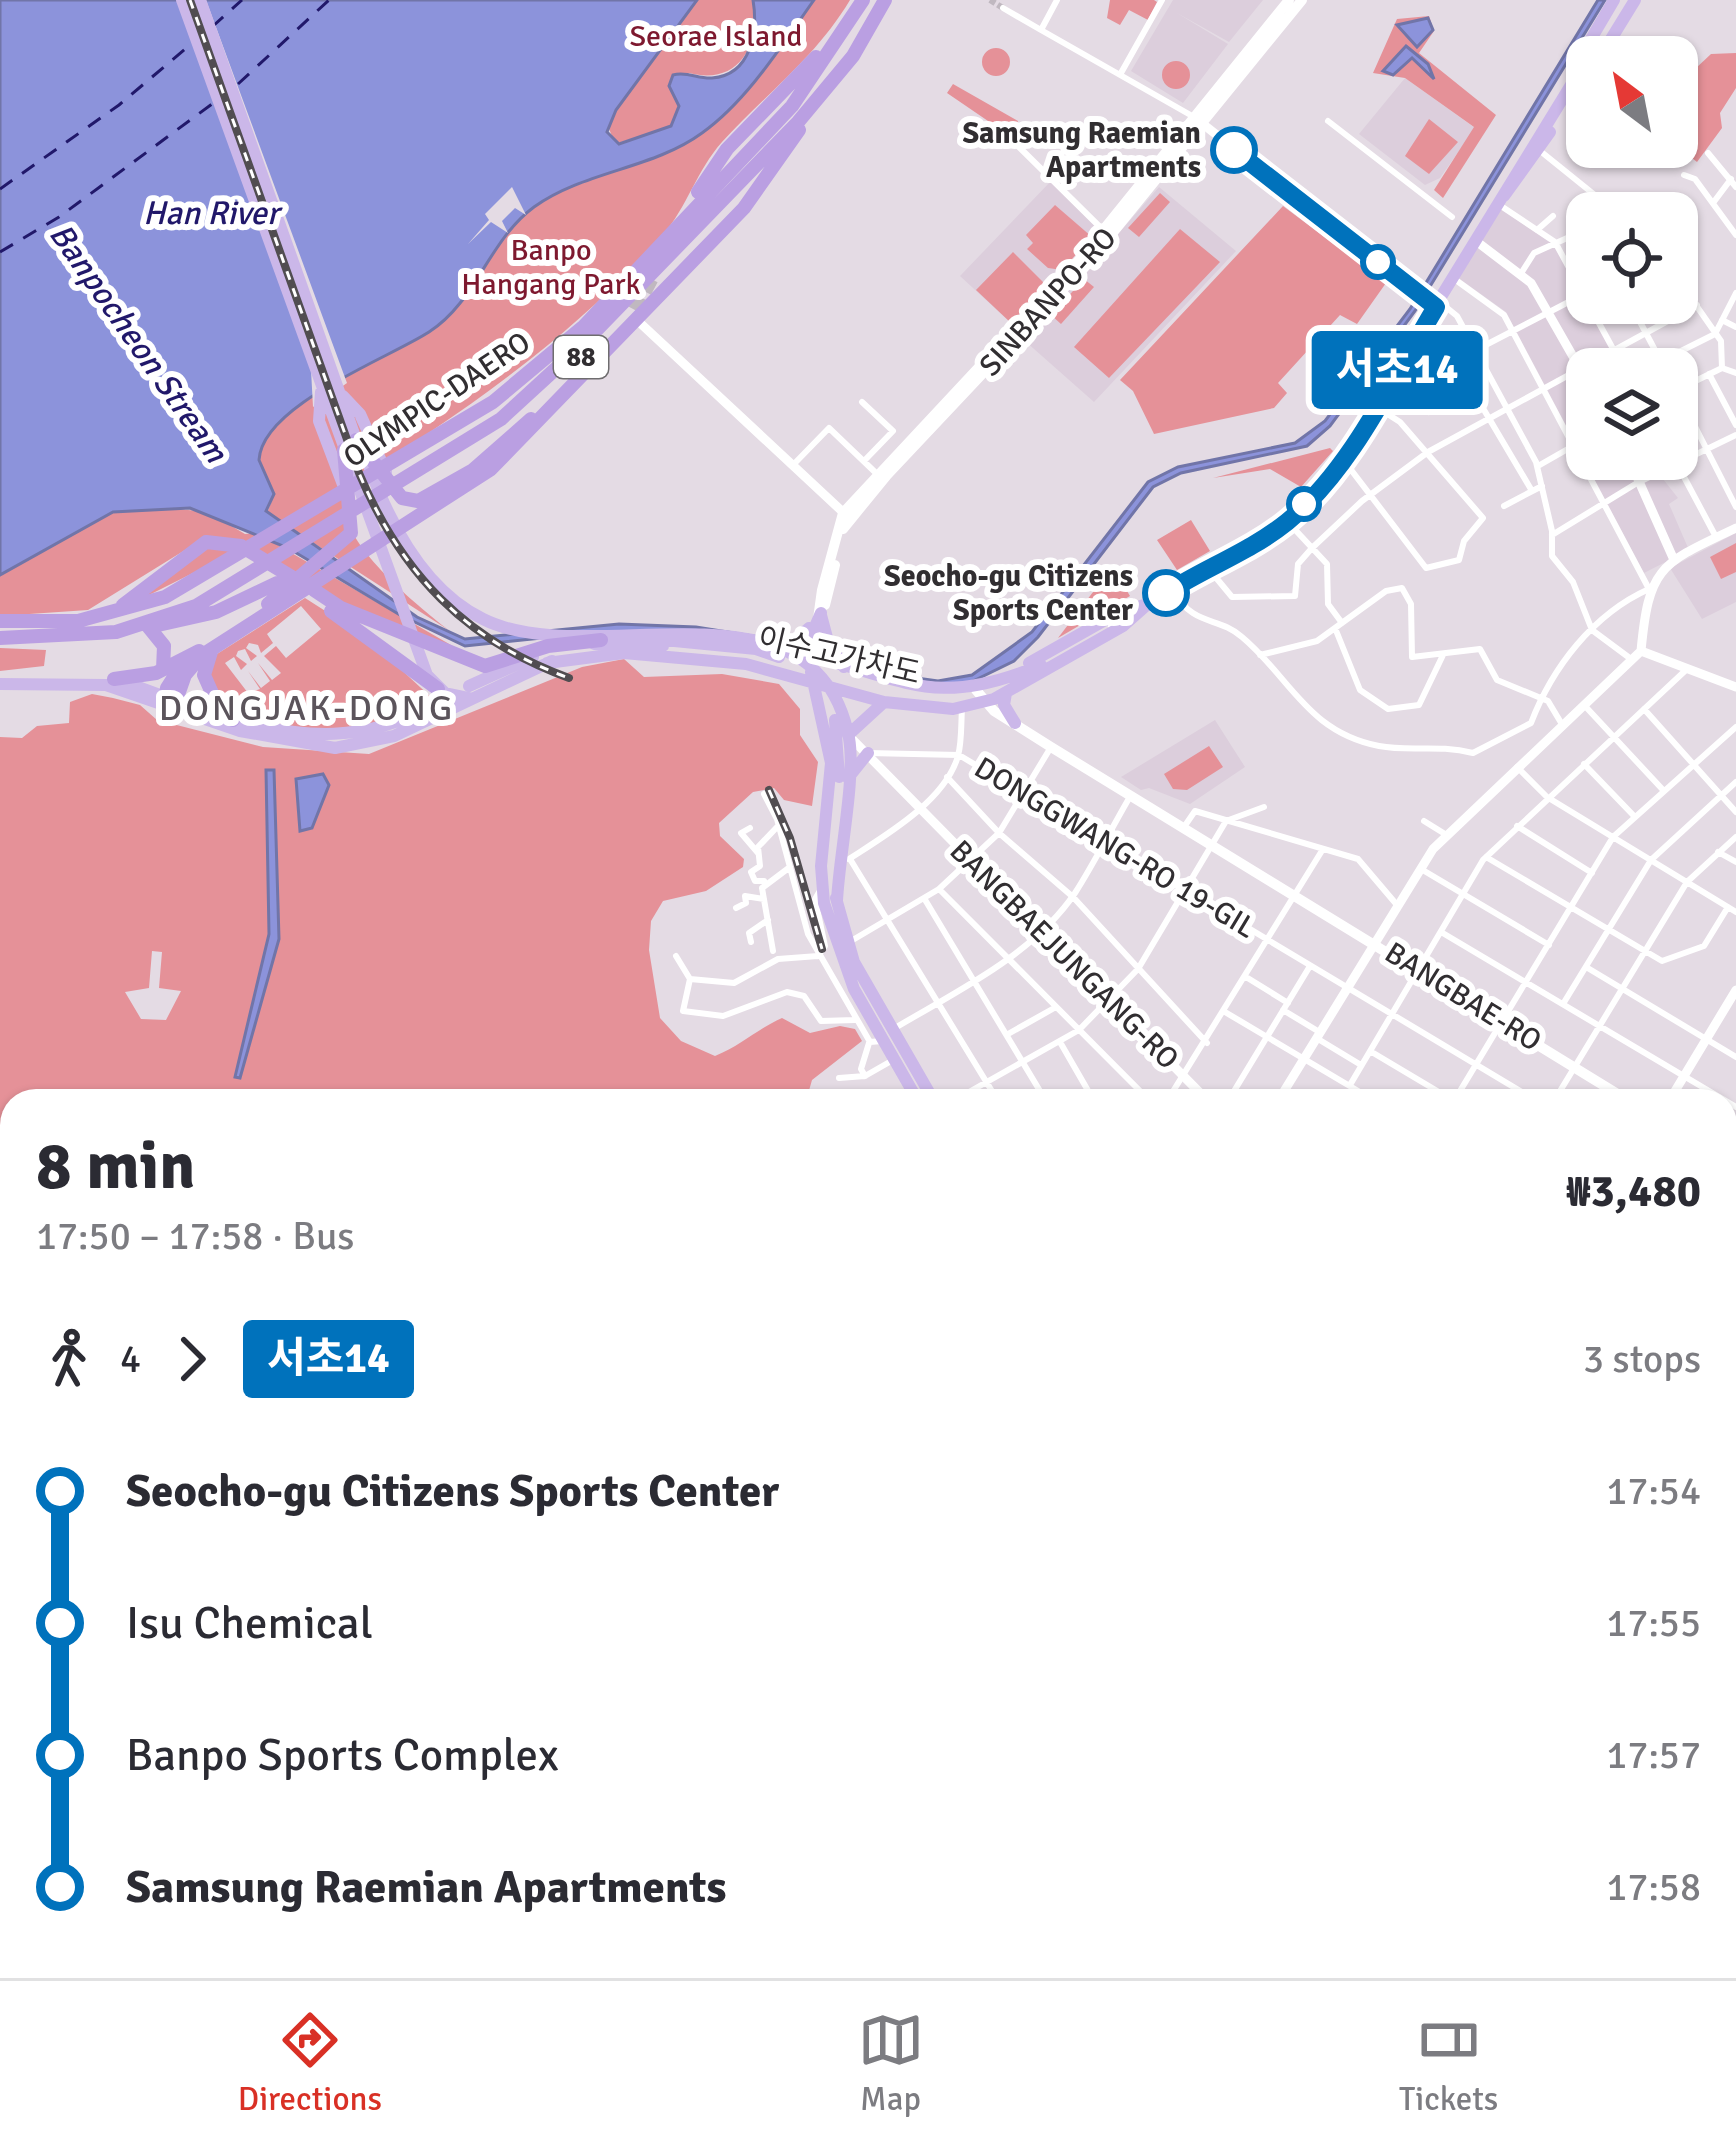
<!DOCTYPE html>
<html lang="en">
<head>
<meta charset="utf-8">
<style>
  body { margin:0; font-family:Signika,"Noto Sans KR",sans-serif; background:#f2f2f3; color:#2b2b33; height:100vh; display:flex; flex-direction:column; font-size:45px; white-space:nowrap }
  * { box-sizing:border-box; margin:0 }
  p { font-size:39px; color:#7c7c81 }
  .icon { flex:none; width:66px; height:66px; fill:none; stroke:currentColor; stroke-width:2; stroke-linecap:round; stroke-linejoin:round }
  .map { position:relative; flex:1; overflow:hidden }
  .side { position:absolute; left:0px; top:1089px; width:1737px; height:891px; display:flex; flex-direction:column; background:#fff; border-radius:36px 36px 0 0; box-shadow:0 3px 9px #0004 }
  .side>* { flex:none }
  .badge { padding:0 24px; border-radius:9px; font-size:42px; line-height:78px }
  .needle { width:78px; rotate:328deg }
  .fabs { position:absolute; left:1566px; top:36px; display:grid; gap:24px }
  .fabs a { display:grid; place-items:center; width:132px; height:132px; border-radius:24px; background:#fff; box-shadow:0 3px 9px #0004; font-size:60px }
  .map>.badge { position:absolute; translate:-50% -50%; box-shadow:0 0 0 6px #fff }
  .legs { display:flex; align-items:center; gap:18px; height:132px; padding:0 36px; font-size:39px }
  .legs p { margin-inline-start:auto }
  .headline { display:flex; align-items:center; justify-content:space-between; height:204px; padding:0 36px }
  h1 { font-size:66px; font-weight:800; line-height:90px }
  ul { padding:0 36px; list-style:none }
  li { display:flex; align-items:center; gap:42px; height:132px; font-size:45px }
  li i { display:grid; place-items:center; width:18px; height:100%; margin:0 15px; background:currentColor }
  li i::after { content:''; width:30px; height:30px; margin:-15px; border:9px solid; border-radius:50%; background:#fff }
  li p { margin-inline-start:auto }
  li:first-child i { background:linear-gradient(#0000 50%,currentColor 0) }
  li:last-child i { background:linear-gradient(currentColor 50%,#0000 0) }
  .dock { display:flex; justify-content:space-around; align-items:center; height:168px; border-top:3px solid #e1e1e2; background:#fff; font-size:33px; color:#7c7c81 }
  .dock a { display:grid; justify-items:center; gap:6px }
  .dock .on { color:#d93025 }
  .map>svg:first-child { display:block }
</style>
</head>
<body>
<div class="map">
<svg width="1736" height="1978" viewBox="0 0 1736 1978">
  <rect width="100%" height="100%" fill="#e4dbe4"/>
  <path fill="#dccedc" d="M1173 0H1263L1229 42 1177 13 1228 44 1183 103 1131 71Z
    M1405 78 1475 128 1440 178 1425 185 1359 134Z
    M1051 181 1100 228 1011 323 960 276Z
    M1159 187 1236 251 1094 402 1025 341Z
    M1501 209 1554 245 1622 369H1587V459H1647L1678 498 1669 504 1689 550 1644 573 1506 312 1457 277Z
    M1736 533V602L1702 619 1670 568Z
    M1215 720 1245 767 1190 804 1149 788 1141 790 1121 777Z
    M274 1968H355L356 1978H287Z
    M449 1968H524L528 1978H448Z
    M919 1968H1021L1009 1978H918Z"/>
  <path fill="#e59198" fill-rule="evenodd" d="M697 0H753C761 45 739 86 689 73L672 93 679 106 671 126 615 144 608 126 616 110Z
    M814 0H850C816 57 766 94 722 142 697 170 687 207 663 235 572 338 464 412 349 485 348 494 344 507 346 515 352 552 421 609 450 631L267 513 274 495 259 460C262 405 387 359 429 332 477 301 488 241 534 207 584 171 653 169 702 133 747 101 782 45 814 0Z
    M1110 0H1154L1157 2 1148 20 1129 10 1120 25 1107 18Z
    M1429 16 1434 31 1419 53 1496 115 1443 198 1434 190 1474 127 1405 78 1373 73 1397 19Z
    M982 62a14 14 0 1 1 28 0a14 14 0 1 1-28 0Z
    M1736 53V88L1720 113 1722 128 1697 162 1677 146V106L1697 81 1695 69 1711 54Z
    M1162 75a14 14 0 1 1 28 0a14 14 0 1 1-28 0Z
    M953 84 1018 121 1010 136 947 93Z
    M1429 119 1458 142 1429 174 1405 156Z
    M1160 193 1170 202 1139 237 1128 228Z
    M1055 205 1092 237 1062 270 1048 268 1027 249 1033 243 1026 235Z
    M1283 206 1386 283 1357 324 1340 315 1278 383 1287 393 1274 408 1154 434 1133 391 1120 380Z
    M1180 229 1220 262 1109 378 1074 347Z
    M1013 252 1047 286 1011 323 976 290Z
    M1084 279 1094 287 1061 324 1051 315Z
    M1330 448 1333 451 1301 487 1270 469 1213 478Z
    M148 506 208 512 245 534 257 533 463 652 345 606 246 545 198 542 88 610 0 616V575L113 512Z
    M1191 520 1210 551 1177 570 1157 540Z
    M1736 543V572L1721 579 1710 557Z
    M212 545 237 551 131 604Z
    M1114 569 1130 596 1058 638 1109 571Z
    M305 598 366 637 434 700 376 729 291 728 225 702 209 675 217 654ZM301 606 321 629 286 658 276 646 264 656 281 673 272 680 258 663 270 681 261 688 248 671 260 689 248 693 225 663 234 657 241 670 247 664 236 656 238 651 245 649 251 661 257 656 246 648 249 643 258 645 261 653 273 643 267 634Z
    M0 648 46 650 44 666 0 671Z
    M624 659 644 677 722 674 779 684 800 709V735L818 762 812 806 784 800 774 788 753 792 719 823 720 836 744 859 743 867 706 891 663 901 651 921 649 950 660 1018 681 1041 715 1056C742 1045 757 1029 782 1018L810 1033 840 1026 855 1029 862 1041 812 1080 806 1101H12V1835L0 1831V737L22 738 37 726 69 723 70 702 92 694 113 698 140 705 157 720 263 747 369 754 582 667ZM152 951 162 952 159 988 181 991 166 1020 141 1019 125 992 149 988Z
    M1209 746 1223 767 1187 790 1173 789 1164 774Z
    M1725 1819 1736 1820V1908L1725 1910Z"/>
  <path fill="#8c93db" stroke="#7175a8" stroke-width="3" d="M0 0H697L616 110 607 132 619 144 671 126 679 106 669 86 673 75C687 71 698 79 712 78 752 75 758 30 753 0H814C782 45 747 101 702 133 653 169 584 171 534 207 488 241 477 301 429 332 387 359 262 405 259 460L274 494 266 511 417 617 465 639 619 624 696 627 772 639 902 676 938 681 972 675 1032 632 1148 482 1178 467 1295 443 1325 421 1410 309 1598 0H1605L1415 311 1330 426 1307 446 1181 473 1153 487 1038 637 1014 661 969 683 925 686 772 646 561 636 465 646 400 615 288 548 190 508 113 512 0 575Z
    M1428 18 1433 30 1417 47 1397 25Z
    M1406 46 1428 64 1434 79 1412 58 1393 75 1383 71Z
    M266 770H274L279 939 240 1078 235 1077 269 934Z
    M323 774 329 785 312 828 300 831 296 779Z"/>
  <path fill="#e4dbe4" d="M177 0H206L347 383 313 407 311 370Z
    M512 187 526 215 515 208 502 221 508 233 491 222 468 244 489 220 485 214Z"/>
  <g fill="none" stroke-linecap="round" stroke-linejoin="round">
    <path stroke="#21186a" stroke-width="3" stroke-dasharray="15 12" stroke-linecap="butt" d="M212 27 242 0
      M238 84 329 0
      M0 189 119 105 191 44
      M0 252 59 217 216 101"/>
    <path stroke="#c0b8c0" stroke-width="6" stroke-dasharray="6 3" stroke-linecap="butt" d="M990 0 1003 8"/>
    <path stroke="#c0b8c0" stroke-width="14" stroke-dasharray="14 7" stroke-linecap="butt" d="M635 310 653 276"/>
    <path stroke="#fff" stroke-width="6" d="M1057 0 1041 30 1194 117
      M1003 8 1041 30
      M1121 73 1162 0
      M1328 121 1452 217
      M1019 147 1101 228
      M1539 150 1601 200 1608 213
      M1708 153 1736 187
      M1684 175 1695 179 1736 235
      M1713 203 1731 179
      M1498 204 1555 242 1587 301
      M1537 230 1553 216
      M1520 275 1534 253 1587 229
      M1677 278 1721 341 1722 368
      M1441 303 1457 316 1536 462 1552 531V556L1573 582 1592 630 1631 659
      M1588 303 1624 369
      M1630 303 1665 369
      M1722 320 1736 327
      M1715 334 1736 293
      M1476 350 1584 294
      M1661 361 1715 334
      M1722 368 1736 373
      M1709 374 1736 425
      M1677 390 1722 368
      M1677 391 1736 507
      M862 402 893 431 864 461
      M1429 412 1463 392 1474 393 1532 491
      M1342 458 1426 568 1459 560 1464 541 1483 518 1400 422 1375 406
      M1676 462 1716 537
      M793 465 829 428 877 474
      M1538 466 1587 438
      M1504 506 1542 486
      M1287 521 1327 564 1328 604 1342 623
      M1552 535 1637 483 1736 435
      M1208 568 1232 597 1295 596 1298 564 1312 548 1362 501 1428 452 1697 305
      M1174 592C1194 627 1218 616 1242 637 1290 677 1307 732 1379 746 1411 752 1437 744 1473 753L1531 723C1552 668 1593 614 1649 589L1504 315 1453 278
      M1335 628 1360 690 1388 709 1419 705 1443 655
      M1260 655 1317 641 1386 591 1402 588 1411 604 1412 657 1480 649 1497 680 1548 701 1563 726
      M1585 706 1664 791
      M1644 709 1736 812
      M868 753 959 755 1537 1101
      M1584 764 1635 817
      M1517 767 1547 797 1736 912
      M947 777 999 833 1073 897 1207 1043
      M764 794 777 819 808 934 870 1042 882 1041
      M1424 821 1445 834
      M1517 826 1592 873
      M1184 827 1195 811 1358 859 1397 905
      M750 828 741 833 758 853
      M1718 852 1736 862
      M1486 857 1662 961 1704 946 1728 907
      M849 859C886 835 945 801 958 756 962 741 961 723 962 708
      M850 859 998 1101
      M1421 869 1549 945
      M764 881H755L751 872 760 866 758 847 778 826
      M939 889 1150 1101
      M924 898 1046 1101
      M736 908 746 903 745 896 764 899
      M1441 932 1736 1107
      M851 941 939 889 999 833 1051 747
      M751 942 749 933 768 920
      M773 951 762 888 790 867
      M676 956 690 979 734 983 778 959 818 956
      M818 956 825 946 815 899 821 889
      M1586 967 1736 1057
      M1246 977 1288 1003
      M690 979 683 1011 723 1016 787 992 804 996 821 1021 855 1020
      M1563 1004 1651 860 1736 782
      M1283 1010 1321 1033
      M1225 1012 1375 1101
      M895 1028C957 991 1033 955 1075 893 1095 862 1112 827 1131 795
      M1008 1034 1056 1007
      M1318 1039 1361 1065
      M1060 1042 1094 1101
      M869 1043 861 1069 865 1076 893 1060
      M1370 1051 1454 1101
      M839 1078 865 1076
      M1350 1085 1483 860 1687 669
      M953 1101 1079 1030 1138 969 1226 821 1264 807
      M1167 1101 1323 849
      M1228 1101 1310 966
      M1454 1101 1613 837 1736 727
      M1554 1101 1687 882 1736 837
      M1725 1214 1736 1221
      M1725 1263 1736 1270
      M1725 1357 1736 1364
      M1725 1383 1736 1365
      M1725 1405 1736 1411
      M1725 1817 1736 1818
      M0 1853 12 1851
      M0 1883H12
      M1725 1945 1736 1933
      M1725 1964 1736 1960
      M93 1968 98 1978
      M605 1968 633 1978
      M657 1968 681 1978
      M782 1968 798 1978
      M1100 1968 1106 1978
      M1238 1968 1243 1978
      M1275 1968 1281 1978
      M1331 1968 1337 1978
      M1509 1968 1515 1978
      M1554 1968 1560 1978
      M1593 1968 1598 1978
      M1650 1968 1656 1978
      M1662 1968 1664 1978
      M531 1975 539 1978
      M131 1978 138 1968
      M183 1978 186 1968
      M550 1978 553 1968
      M596 1978 600 1968
      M685 1978 686 1968
      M726 1978 732 1968
      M756 1978 762 1968
      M1142 1978 1159 1968
      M1304 1978 1322 1968
      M1476 1978 1494 1968
      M1571 1978 1586 1968
      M1702 1978 1709 1968"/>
    <path stroke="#fff" stroke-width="9" d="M1199 121 1436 307
      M1476 241 1531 283 1587 381
      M639 322 845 514
      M1629 459 1674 560
      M1112 625 1129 615
      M1641 651 1736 687
      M848 735 1208 1101
      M1278 1101 1433 849 1641 651C1649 566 1660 564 1736 528
      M1669 1101 1736 990
      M1725 1460 1736 1467
      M1725 1759 1736 1766
      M1439 1968 1445 1978
      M1456 1968 1462 1978"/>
    <path stroke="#fff" stroke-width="10" d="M843 529 887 475 1097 252 1302 0
      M825 605 835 565
      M812 662 822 590 843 513 1079 260 1289 0
      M976 690 994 711 1051 747 1629 1101
      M1725 1159 1736 1165"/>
    <path stroke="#cbb7e9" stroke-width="12" d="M182 0 427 675 445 693 469 698
      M200 0 358 445
      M1600 57 1635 0
      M1578 61 1614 0
      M1504 196 1550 132
      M321 392 319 421 344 487
      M343 396 360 414 386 472
      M370 469C391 526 426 591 483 619 590 673 816 566 849 738 856 778 839 856 837 901
      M821 615 829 645 844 667
      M654 639 756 649 779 657
      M768 641H794L809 628
      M594 644 663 646
      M800 654C905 677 931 711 1041 665
      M801 659 821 613
      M547 663 624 653 746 664 884 702 953 709 994 699 1123 626 1149 603 1287 521 1342 458 1587 59
      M1029 663 1114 615 1144 605
      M811 672 831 763 821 866 824 903 854 989 918 1101
      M119 680 173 700
      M0 684 106 685 240 731 335 748 394 736 552 661
      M469 686 533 657
      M1006 693 1004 705 1015 723
      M226 718C305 739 364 744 437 703
      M835 720 839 777
      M848 735 884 702
      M848 778 868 753
      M836 898 854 962 934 1101
      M1725 1199 1736 1184
      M0 1839 12 1843
      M266 1968 279 1978
      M1396 1968 1401 1978
      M1409 1968 1415 1978
      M1040 1978 1047 1968"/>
    <path stroke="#ba9fe2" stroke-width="14" d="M698 192 727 149 816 57
      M356 440 402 498 418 501 473 470 531 419
      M314 590 341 608 485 666 548 646 601 640
      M268 604 351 533 344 450
      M123 605 206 542 241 546 295 579
      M331 611 438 689
      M0 621H78L165 597 493 402 584 326 792 106 863 0
      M147 625 164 646 163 669
      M158 625 216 612 277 583 289 584
      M0 638 116 632 196 606 501 419 586 341 798 122 853 56 885 0
      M211 652 204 675 216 702 233 720
      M114 679 156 673 199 651
      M164 706 167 688 183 663
      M173 709 185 675 201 656 491 469 744 208 799 130"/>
    <defs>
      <path id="rail" d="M190 0 359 473C401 573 466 641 569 678
        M769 790 790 838 822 949"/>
    </defs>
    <use href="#rail" stroke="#514d51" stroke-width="8"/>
    <use href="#rail" stroke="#fff" stroke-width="3" stroke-dasharray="9" stroke-linecap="butt"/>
  </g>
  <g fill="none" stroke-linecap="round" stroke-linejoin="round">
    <defs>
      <path id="line-1" d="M1166 593C1205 568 1251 551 1287 522 1352 469 1393 378 1436 307L1234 150"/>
    </defs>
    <use href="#line-1" stroke="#fff" stroke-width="27"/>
    <use href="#line-1" stroke="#0072bc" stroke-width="18"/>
  </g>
  <g fill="#fff" stroke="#0072bc" stroke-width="6">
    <circle cx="1234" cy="150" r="21"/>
    <circle cx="1378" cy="262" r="15"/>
    <circle cx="1304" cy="504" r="15"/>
    <circle cx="1166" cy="593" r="21"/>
  </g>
  <g text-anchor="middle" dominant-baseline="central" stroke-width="12" stroke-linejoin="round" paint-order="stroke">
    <rect fill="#fff" stroke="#6f6d6f" stroke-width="3" x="554" y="336" width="54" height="42" rx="9"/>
    <g font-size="27" font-weight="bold" fill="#312e31">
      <text x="581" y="357">88</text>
    </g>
    <g font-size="30" fill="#7e192f" stroke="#fff">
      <text x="716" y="36">Seorae Island</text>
      <text x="551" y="250">Banpo<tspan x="551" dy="34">Hangang Park</tspan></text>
    </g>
    <g font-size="30" font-weight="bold" fill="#312e31" stroke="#fff" text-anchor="end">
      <text x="1201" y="133">Samsung Raemian<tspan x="1201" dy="34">Apartments</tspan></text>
      <text x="1133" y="576">Seocho-gu Citizens<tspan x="1133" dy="34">Sports Center</tspan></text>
    </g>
    <g font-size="30" fill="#312e31" stroke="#fff">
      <text transform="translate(1048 302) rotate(-48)">SINBANPO-RO</text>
      <text transform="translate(437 400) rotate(-34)">OLYMPIC-DAERO</text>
      <text transform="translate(839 656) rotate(13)">이수고가차도</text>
      <text transform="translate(1115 848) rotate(31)">DONGGWANG-RO 19-GIL</text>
      <text transform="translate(1064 955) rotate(45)">BANGBAEJUNGANG-RO</text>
      <text transform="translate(1463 997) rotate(32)">BANGBAE-RO</text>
    </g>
    <g font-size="33" font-style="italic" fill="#21186a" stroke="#fff">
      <text x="211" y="213">Han River</text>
      <text transform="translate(138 343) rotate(55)">Banpocheon Stream</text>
    </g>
    <g font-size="36" letter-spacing="3" fill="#5b545b" stroke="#fff">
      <text x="307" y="708">DONGJAK-DONG</text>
    </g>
  </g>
</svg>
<div class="fabs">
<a><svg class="needle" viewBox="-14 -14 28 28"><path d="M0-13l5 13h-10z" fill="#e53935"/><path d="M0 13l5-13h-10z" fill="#7c7c81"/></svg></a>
<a><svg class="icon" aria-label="locate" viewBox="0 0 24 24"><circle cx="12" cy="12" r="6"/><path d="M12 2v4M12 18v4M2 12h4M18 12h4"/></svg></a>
<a><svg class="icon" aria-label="layers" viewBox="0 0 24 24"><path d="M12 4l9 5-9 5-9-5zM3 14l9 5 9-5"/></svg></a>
</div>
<b class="badge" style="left:1397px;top:370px;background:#0072bc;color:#fff">서초14</b>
<section class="side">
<div class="headline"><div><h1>8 min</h1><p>17:50 – 17:58 · Bus</p></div><b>₩3,480</b></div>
<div class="legs"><svg class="icon" aria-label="walk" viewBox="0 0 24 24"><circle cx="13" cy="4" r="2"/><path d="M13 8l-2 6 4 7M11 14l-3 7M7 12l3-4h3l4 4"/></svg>4<svg class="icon" aria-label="forward" viewBox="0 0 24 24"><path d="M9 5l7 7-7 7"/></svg><b class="badge" style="background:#0072bc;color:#fff">서초14</b><p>3 stops</p></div>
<ul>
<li><i style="color:#0072bc"></i><b>Seocho-gu Citizens Sports Center</b><p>17:54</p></li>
<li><i style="color:#0072bc"></i><span>Isu Chemical</span><p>17:55</p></li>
<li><i style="color:#0072bc"></i><span>Banpo Sports Complex</span><p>17:57</p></li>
<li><i style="color:#0072bc"></i><b>Samsung Raemian Apartments</b><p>17:58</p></li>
</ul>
</section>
</div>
<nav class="dock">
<a class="on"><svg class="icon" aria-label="directions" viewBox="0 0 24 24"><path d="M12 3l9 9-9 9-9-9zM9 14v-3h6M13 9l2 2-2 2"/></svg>Directions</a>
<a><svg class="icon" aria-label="map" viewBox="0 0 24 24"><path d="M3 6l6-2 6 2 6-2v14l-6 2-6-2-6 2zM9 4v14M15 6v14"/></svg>Map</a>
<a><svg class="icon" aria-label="tickets" viewBox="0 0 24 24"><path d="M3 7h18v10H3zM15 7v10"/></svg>Tickets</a>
</nav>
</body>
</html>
